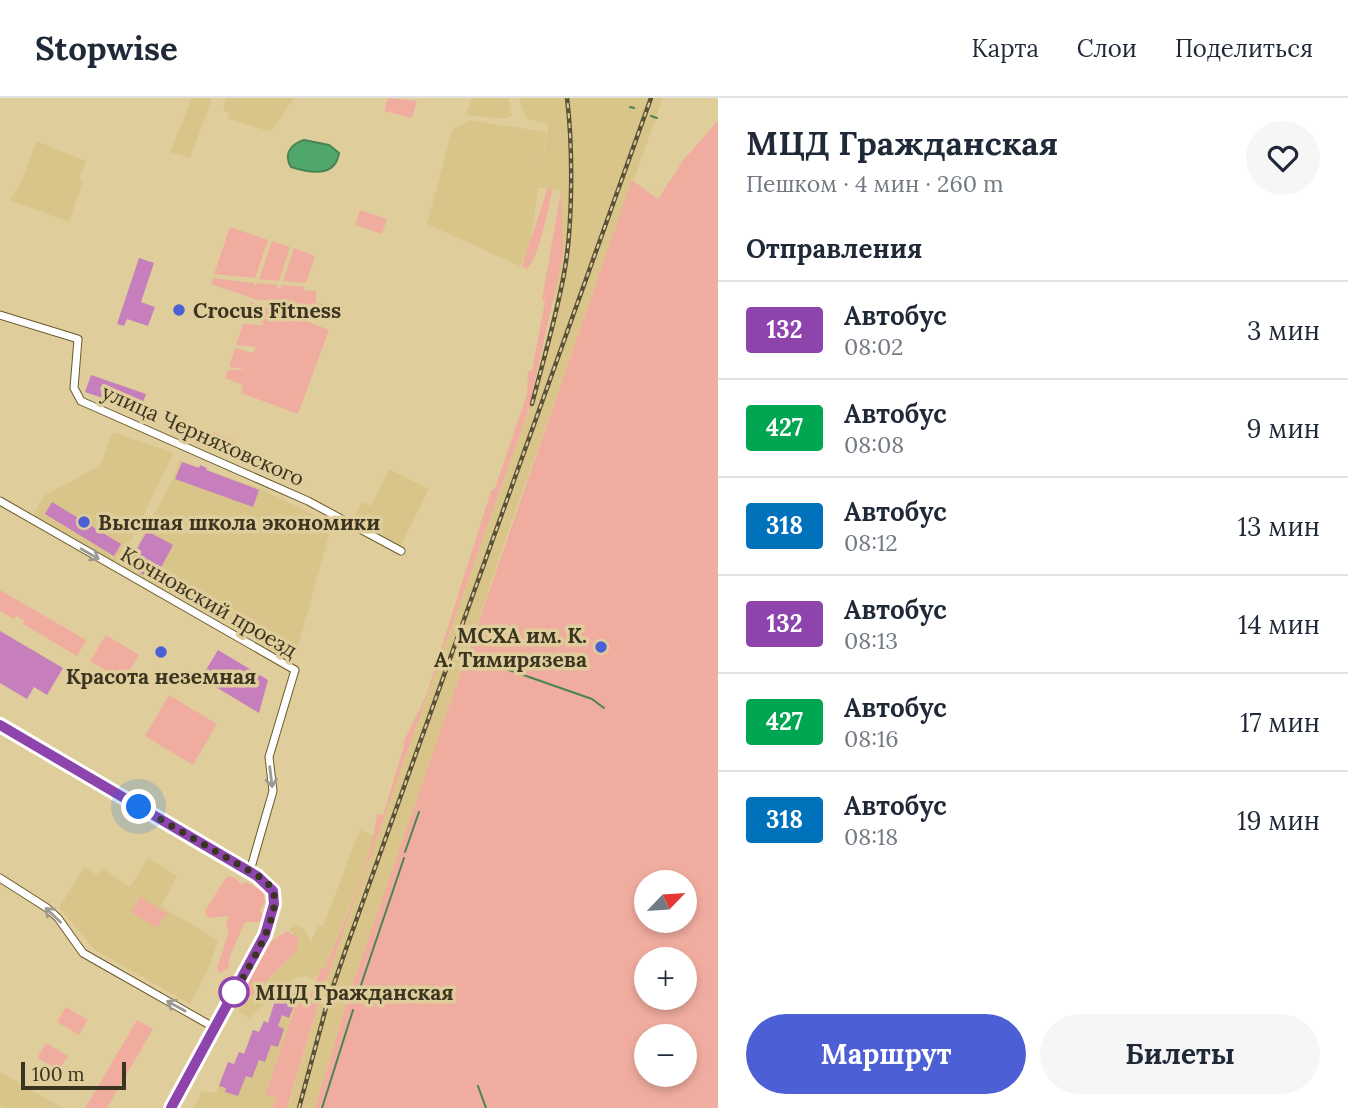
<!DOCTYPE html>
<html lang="ru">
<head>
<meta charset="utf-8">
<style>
  body { margin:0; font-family:Lora,serif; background:#f6f6f7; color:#1f2937; height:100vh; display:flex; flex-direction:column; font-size:26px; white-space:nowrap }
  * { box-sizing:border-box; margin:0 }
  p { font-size:23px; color:#747a83 }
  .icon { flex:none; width:38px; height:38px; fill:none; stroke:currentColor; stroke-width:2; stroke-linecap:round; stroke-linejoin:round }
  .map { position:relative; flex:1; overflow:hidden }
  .panel { display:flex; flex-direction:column; background:#fff; width:630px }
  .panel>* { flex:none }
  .badge { padding:0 14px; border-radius:5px; font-size:24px; line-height:46px }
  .needle { width:46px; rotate:65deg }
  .buttons { position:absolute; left:634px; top:772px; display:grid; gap:14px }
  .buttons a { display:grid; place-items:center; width:63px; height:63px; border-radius:50%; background:#fff; box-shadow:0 4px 10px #0003; font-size:35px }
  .scale { position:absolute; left:21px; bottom:18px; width:105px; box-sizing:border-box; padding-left:7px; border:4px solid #3b3420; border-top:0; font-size:19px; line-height:24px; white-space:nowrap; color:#3b3420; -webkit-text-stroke:5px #dfce9b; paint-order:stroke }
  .you { position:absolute; width:35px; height:35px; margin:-18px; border:5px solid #fff; border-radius:50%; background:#1a73e8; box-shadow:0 0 0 10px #1a73e833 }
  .map>.badge { position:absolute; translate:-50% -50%; box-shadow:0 0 0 4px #fff }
  h2 { padding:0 28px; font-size:26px; line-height:63px }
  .round { display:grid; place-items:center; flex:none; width:74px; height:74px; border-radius:37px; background:#f6f6f7 }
  .overview { display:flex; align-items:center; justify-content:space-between; height:119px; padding:0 28px }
  h1 { font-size:33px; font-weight:800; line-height:52px }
  .primary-button { display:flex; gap:14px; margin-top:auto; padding:14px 28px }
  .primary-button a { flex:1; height:80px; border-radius:42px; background:#4c5fd4; color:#fff; font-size:28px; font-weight:800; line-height:80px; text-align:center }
  .primary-button a+a { background:#f6f6f7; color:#1f2937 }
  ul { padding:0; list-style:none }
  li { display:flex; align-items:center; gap:21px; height:98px; padding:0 28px; border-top:2px solid #e0e1e3 }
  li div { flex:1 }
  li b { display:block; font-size:26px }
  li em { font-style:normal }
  li .badge { min-width:77px; font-weight:700; text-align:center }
  header { display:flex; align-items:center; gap:42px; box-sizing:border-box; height:98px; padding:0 35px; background:#fff; border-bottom:2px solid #e0e1e3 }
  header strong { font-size:33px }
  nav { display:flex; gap:38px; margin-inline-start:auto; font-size:24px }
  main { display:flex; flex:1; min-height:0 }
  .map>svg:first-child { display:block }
</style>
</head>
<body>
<header>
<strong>Stopwise</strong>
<nav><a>Карта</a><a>Слои</a><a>Поделиться</a></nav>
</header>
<main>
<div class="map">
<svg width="718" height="1010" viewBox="0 0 718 1010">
  <rect width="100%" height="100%" fill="#dfce9b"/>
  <path fill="#d9c58a" d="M192 0H212L190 60 170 54Z
    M226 0H294L271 34 227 20 229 15 223 12Z
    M472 0H508L512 18H508L507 21 466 17Z
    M519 0H663L509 431 428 673 349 897 315 1010H288L320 900 529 310 554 210 561 92 538 90 530 147 520 168 427 126 452 32 469 22 546 34 541 81 548 26 526 21Z
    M36 43 86 63 79 81 83 83 69 124 10 102 20 88Z
    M113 334 174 355 119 467 32 418 45 397 100 368Z
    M179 362 259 390 332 426 294 563 125 470 173 381Z
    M389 371 429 391 401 447 353 422 362 404 371 408Z
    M360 732 374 738 361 780 325 871 321 870 315 882 304 878 295 880 249 920 238 913 294 856 293 834H289L293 826 304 831 311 844 318 827 323 828Z
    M148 760 177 778 161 808 218 843 207 874 190 906 95 852 59 810 84 769 97 777 102 770 130 789Z
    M291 892 299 899 265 996 276 999 273 1010H193L202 993 216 995 228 964 234 966 239 954 245 955 253 932 259 934 264 923 268 924 274 906Z
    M0 974 62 1010H5L0 1007Z"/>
  <path fill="#f0ad9f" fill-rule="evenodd" d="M388 0 417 3 412 20 384 13Z
    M718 23V1010H315L349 897 632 82 658 101 684 61ZM684 784V822H646V784ZM684 861V900H646V861ZM684 938V976H646V938Z
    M548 89 552 92C549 110 539 159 527 171L522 168Z
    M561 92 563 158 529 310 320 900 287 1010H273L276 999 265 997 299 899 310 898 321 870 325 871C345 821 370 770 377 716L383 717 404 648 403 645 426 598 491 393 495 390 527 296 528 273H532L545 203 542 202Z
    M360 112 387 121 382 136 355 127Z
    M230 129 268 142 255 180 214 176Z
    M272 143 290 149 279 183 259 181Z
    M294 150 315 158 306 185 283 183Z
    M213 180 254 185V188L258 185 278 187 277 190H280L282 187 304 189V192L316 193V205L327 206 322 222 313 219V215L292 212V208L275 206 276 202H258L211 186Z
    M251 204 269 211 268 215 271 216 272 214 294 219 297 223 298 220 329 232 298 316 241 295 243 287 225 280 228 272H248L229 269 235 250 253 255 256 249 236 247 243 226 263 227 265 225 244 222Z
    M213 334 235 343 228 360 225 359 228 350 219 347 215 354 193 345 196 336 210 340Z
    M0 492 86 542 77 558 23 526 24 522 16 518 14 521 0 513Z
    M106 537 139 557 123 583 90 563Z
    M169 597 217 626 193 667 145 638Z
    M229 778 235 780 241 786 246 784 263 793 265 804 260 812 265 819 259 824H245L230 858 228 871 219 875 217 870 229 833 226 827 229 818 208 820 205 813 225 781Z
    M140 799 167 815 157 830 131 814Z
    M287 833 298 840 297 853 242 907 238 905 270 844Z
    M66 909 88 922 79 937 57 924Z
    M137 922 153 931 107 1010H85Z
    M46 945 68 958 59 972 37 960Z"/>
  <path fill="#50a76b" stroke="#4a8454" stroke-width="2" d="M304 42 329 47 339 55C335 80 310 75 291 69 283 56 291 46 304 42Z"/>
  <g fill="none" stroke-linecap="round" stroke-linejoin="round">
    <path stroke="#4a8454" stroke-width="2" d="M630 9 634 10
      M651 18 657 20
      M489 565 592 601 604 610
      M405 754 419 714
      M361 887 404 760
      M478 988 486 1010
      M322 1010 353 912"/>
  </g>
  <path fill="#c77ebd" d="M139 160 154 165 141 204 155 209 148 228 127 221 124 228 117 226Z
    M91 277 146 296 140 313 85 294Z
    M182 364 199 370 200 367 207 370 206 372 259 392 253 409 175 381Z
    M52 404 121 446 114 458 45 416Z
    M147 433 173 447 154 483 128 468Z
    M0 533 63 570 47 597 34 589 27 601 0 585Z
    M218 552 268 582 259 615 201 580Z
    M291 892 297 899 289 920 282 917 278 928 284 931 278 949 271 947 265 964 259 962 252 980 246 978 238 998 225 994 226 990 219 988 228 964 234 966 239 954 244 956 253 932 259 934 264 923 268 925 274 906Z"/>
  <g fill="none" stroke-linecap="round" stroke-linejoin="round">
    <defs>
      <path id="minor" d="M0 217 78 241 74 290 81 303 308 403 401 453
        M0 403 295 572 269 659 273 693 250 773
        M0 627 260 779C281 796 273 815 265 837L171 1010
        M0 780 47 810 58 820 83 855 215 930"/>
    </defs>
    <use href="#minor" stroke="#6a5a2a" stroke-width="9"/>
    <use href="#minor" stroke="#fff" stroke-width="7"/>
    <defs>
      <path id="rail" d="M532 306C543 263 556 220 564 176 573 128 573 49 567 0
        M299 1010 327 906 347 848 651 0"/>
    </defs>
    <use href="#rail" stroke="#5a5137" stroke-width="4.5"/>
    <use href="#rail" stroke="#dfce9b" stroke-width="2" stroke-dasharray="5" stroke-linecap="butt"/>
  </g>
  <defs><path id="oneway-shaft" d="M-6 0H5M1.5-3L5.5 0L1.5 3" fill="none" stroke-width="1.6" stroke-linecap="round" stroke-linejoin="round" transform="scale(1.75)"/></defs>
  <g stroke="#9d9a90">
    <use href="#oneway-shaft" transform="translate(90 456) rotate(30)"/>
    <use href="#oneway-shaft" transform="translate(271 679) rotate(83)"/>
    <use href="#oneway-shaft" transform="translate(53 817) rotate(-136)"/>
    <use href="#oneway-shaft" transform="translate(176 908) rotate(-151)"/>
  </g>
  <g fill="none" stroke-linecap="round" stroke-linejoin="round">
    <defs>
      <path id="line" d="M0 627 257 778 273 793 274 806 265 837 171 1010"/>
    </defs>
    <use href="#line" stroke="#fff" stroke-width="16"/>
    <use href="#line" stroke="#8e44ad" stroke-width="10"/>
    <path stroke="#3b3420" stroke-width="7" stroke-dasharray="0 12.6" d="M139 709 260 779C266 784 273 789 274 797 279 821 247 873 234 894"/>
  </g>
  <g fill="#4c5fd4" stroke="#dfce9b" stroke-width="2.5">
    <circle cx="179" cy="212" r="7"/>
    <circle cx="84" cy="424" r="7"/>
    <circle cx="601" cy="549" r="7"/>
    <circle cx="161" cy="554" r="7"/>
  </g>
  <circle fill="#fff" stroke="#8e44ad" stroke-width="3.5" cx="234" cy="894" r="14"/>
  <g text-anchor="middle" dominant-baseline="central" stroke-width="7" stroke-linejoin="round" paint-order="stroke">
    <g font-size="21" font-weight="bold" fill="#3b3420" stroke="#dfce9b" text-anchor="start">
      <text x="193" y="212">Crocus Fitness</text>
      <text x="98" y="424">Высшая школа экономики</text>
      <text x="587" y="537" text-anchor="end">МСХА им. К.<tspan x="587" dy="24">А. Тимирязева</tspan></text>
      <text x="161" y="578" text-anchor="middle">Красота неземная</text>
    </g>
    <g font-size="21" fill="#3b3420" stroke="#dfce9b">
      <text transform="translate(203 337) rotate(24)">улица Черняховского</text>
      <text transform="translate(209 504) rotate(30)">Кочновский проезд</text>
    </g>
    <g font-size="21" font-weight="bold" fill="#3b3420" stroke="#dfce9b" text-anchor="start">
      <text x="255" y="894">МЦД Гражданская</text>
    </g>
  </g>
</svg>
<div class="buttons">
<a><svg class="needle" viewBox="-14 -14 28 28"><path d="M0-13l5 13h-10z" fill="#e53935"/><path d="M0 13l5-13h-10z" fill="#747a83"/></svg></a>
<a>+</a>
<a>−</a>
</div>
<div class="scale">100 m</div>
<div class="you" style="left:139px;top:709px"></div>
</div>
<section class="panel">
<div class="overview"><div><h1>МЦД Гражданская</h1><p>Пешком · 4 мин · 260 m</p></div><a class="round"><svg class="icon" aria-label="heart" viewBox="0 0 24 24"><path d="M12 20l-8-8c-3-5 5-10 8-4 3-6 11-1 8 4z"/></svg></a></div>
<h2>Отправления</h2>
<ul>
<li><span class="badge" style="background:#8e44ad;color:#fff">132</span><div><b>Автобус</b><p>08:02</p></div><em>3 мин</em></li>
<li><span class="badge" style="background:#00a651;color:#fff">427</span><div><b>Автобус</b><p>08:08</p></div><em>9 мин</em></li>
<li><span class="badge" style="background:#0072bc;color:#fff">318</span><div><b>Автобус</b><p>08:12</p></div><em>13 мин</em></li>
<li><span class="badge" style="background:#8e44ad;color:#fff">132</span><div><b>Автобус</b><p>08:13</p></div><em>14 мин</em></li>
<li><span class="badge" style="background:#00a651;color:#fff">427</span><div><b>Автобус</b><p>08:16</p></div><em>17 мин</em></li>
<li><span class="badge" style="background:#0072bc;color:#fff">318</span><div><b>Автобус</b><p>08:18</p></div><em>19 мин</em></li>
</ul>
<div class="primary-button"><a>Маршрут</a><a>Билеты</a></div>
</section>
</main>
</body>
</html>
